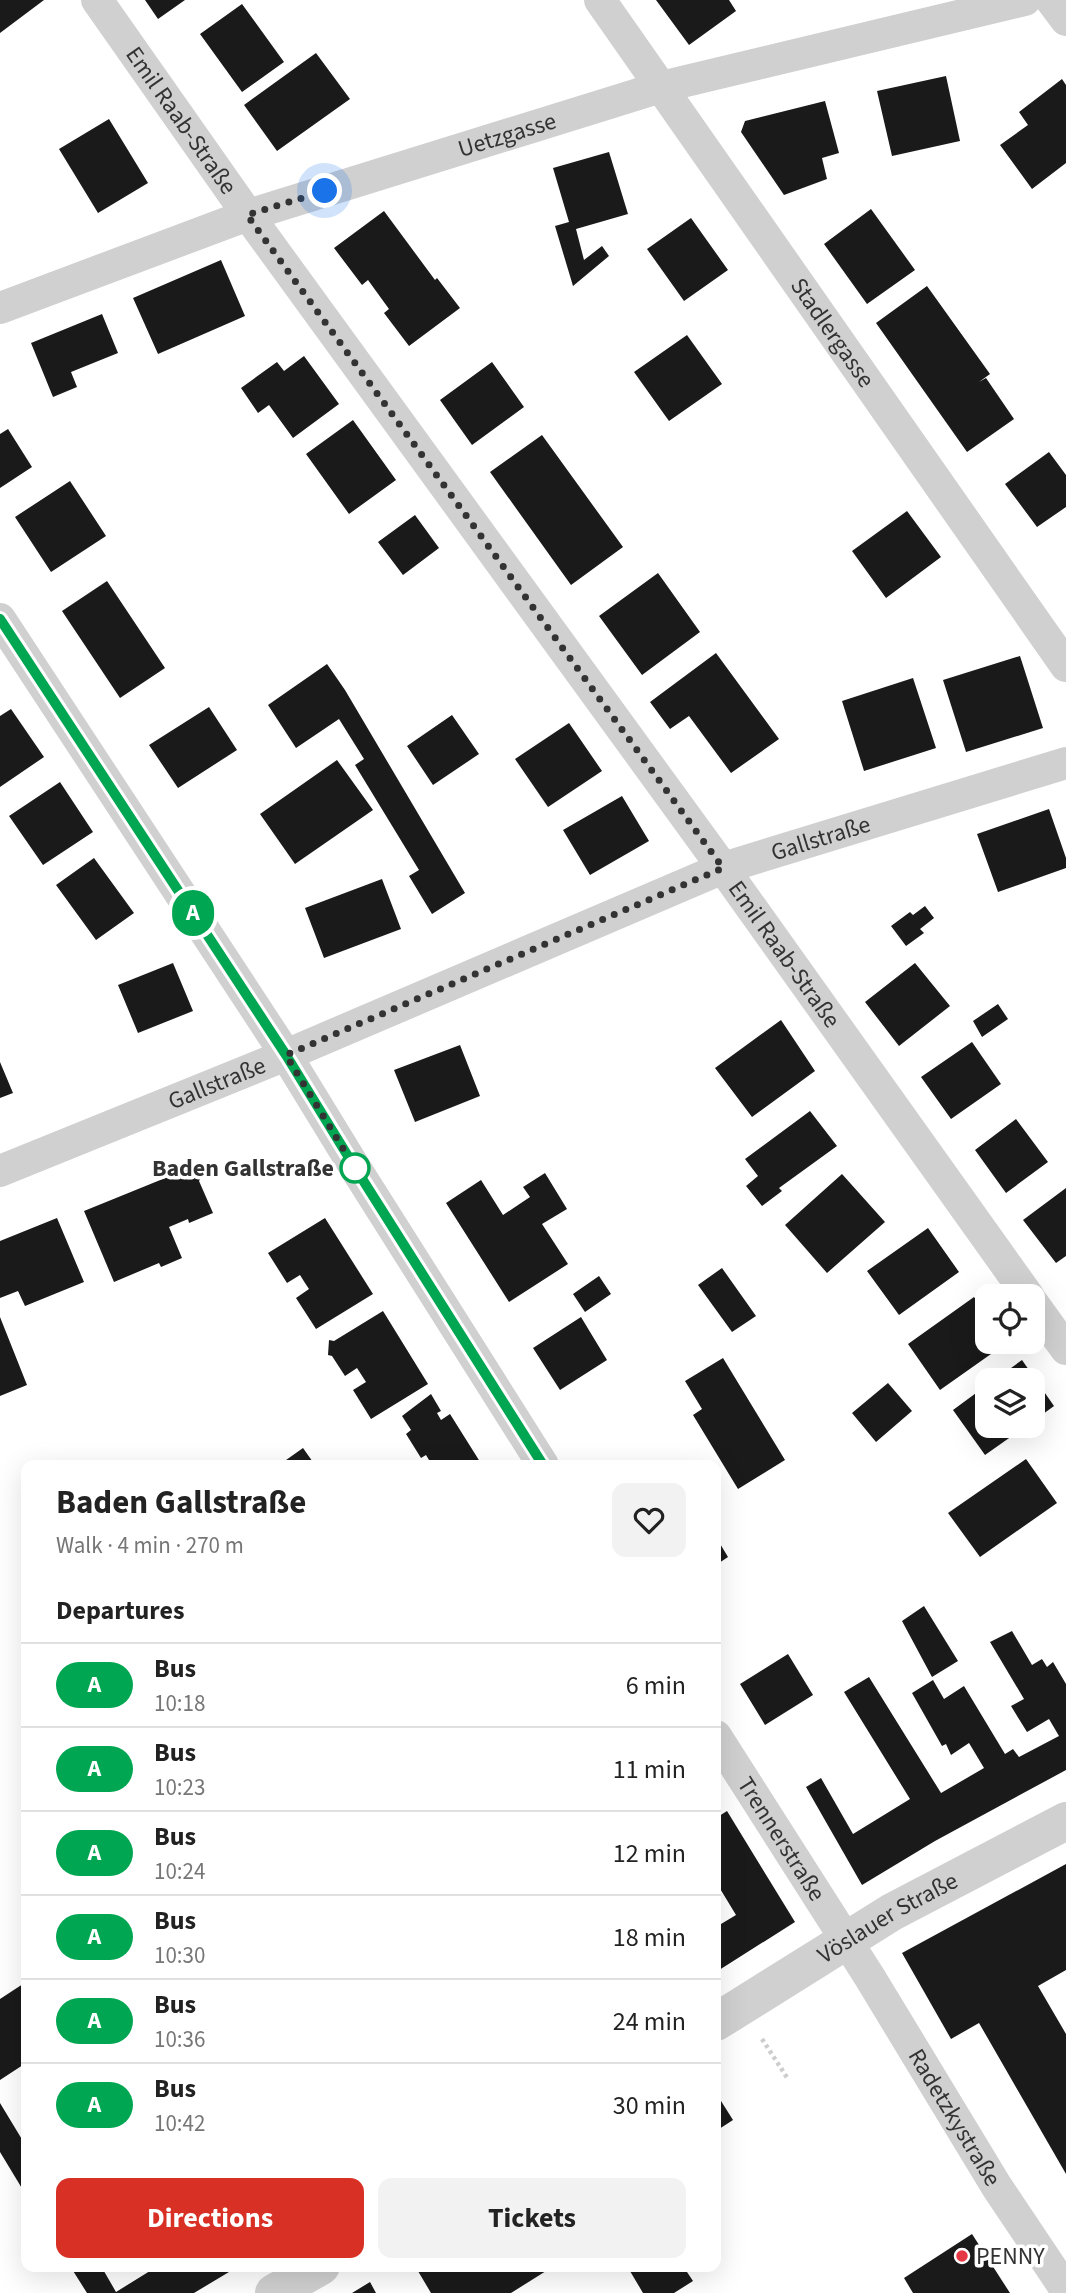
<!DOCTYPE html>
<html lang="en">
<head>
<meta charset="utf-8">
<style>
  body { margin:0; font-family:"Source Sans 3",sans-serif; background:#f2f2f2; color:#222; height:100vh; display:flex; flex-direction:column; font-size:26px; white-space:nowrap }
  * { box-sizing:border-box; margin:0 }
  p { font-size:23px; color:#767676 }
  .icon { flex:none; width:38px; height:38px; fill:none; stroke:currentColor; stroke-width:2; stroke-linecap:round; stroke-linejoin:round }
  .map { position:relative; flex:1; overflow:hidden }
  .sheet { position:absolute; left:21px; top:1460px; width:700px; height:812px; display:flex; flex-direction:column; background:#fff; border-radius:14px; box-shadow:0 7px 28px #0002 }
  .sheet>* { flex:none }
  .badge { padding:0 14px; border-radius:23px; font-size:24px; line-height:46px }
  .buttons { position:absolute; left:975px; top:1284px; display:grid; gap:14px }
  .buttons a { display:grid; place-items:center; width:70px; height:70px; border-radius:14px; background:#fff; box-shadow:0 7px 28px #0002; font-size:35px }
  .you { position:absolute; width:35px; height:35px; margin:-18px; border:5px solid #fff; border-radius:50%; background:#1a73e8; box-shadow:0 0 0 10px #1a73e833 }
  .map>.badge { position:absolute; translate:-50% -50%; box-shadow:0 0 0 4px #fff }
  h2 { padding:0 35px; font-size:26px; line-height:63px }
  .round { display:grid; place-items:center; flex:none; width:74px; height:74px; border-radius:14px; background:#f2f2f2 }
  .headline { display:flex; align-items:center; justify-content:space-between; height:119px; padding:0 35px }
  h1 { font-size:33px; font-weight:700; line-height:52px }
  .action { display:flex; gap:14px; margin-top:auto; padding:14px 35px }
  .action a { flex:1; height:80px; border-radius:14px; background:#d93025; color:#fff; font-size:28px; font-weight:700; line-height:80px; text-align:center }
  .action a+a { background:#f2f2f2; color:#222 }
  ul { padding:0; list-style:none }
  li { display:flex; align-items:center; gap:21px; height:84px; padding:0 35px; border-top:2px solid #e0e0e0 }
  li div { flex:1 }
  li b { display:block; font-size:26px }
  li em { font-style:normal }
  li .badge { min-width:77px; font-weight:700; text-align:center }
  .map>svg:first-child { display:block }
</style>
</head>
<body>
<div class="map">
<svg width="1066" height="2293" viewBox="0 0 1066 2293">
  <rect width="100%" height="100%" fill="#fff"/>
  <path fill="#1a1a1a" d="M0 0H44L0 33Z
    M145 0H185L158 19Z
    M656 0H729L736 11 689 45Z
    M242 4 284 62 242 92 200 34Z
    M316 53 350 99 277 151 244 105Z
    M946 76 960 141 892 156 877 91Z
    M1062 79 1066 85V163L1032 189 1000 145 1028 125 1019 112Z
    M825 101 839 153 822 158 827 179 784 195 741 132 745 121Z
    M109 119 148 183 98 213 59 149Z
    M609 152 628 214 576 229 584 260 602 246 609 256 573 286 555 226 569 222 553 168Z
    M871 209 915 270 867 304 824 244Z
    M384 211 435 280 437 278 460 308 409 346 384 313 389 309 368 280 362 285 334 248Z
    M691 218 728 270 684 301 647 249Z
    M221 260 245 316 158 354 133 298Z
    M927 286 990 374 979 382 986 378 1014 419 967 452 876 323Z
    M102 314 118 353 71 372 77 387 53 397 31 343Z
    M687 335 722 384 669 421 634 372Z
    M304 356 339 404 293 438 269 405 258 413 241 388 277 362 284 371Z
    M492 362 524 407 472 445 440 400Z
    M353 420 396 480 349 514 306 454Z
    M8 429 32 467 0 488V434Z
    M542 435 623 547 571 585 490 472Z
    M1049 452 1066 475V507L1037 527 1005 484Z
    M70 481 106 536 51 572 15 517Z
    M907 511 941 557 886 598 852 551Z
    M415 515 439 548 403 575 378 542Z
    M658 573 700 632 642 675 599 616Z
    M107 581 165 668 120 698 62 611Z
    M716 653 779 739 731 773 689 716 670 729 650 702Z
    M1020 656 1043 728 966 752 943 680Z
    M327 664 345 690 465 893 432 914 409 876 419 870 355 765 364 759 339 719 296 748 268 705Z
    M913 678 936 748 864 771 842 701Z
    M209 707 237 750 178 788 149 745Z
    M11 709 44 757 0 787V716Z
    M452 715 479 754 433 785 407 746Z
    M569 723 602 771 548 807 515 759Z
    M337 760 373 810 295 864 260 814Z
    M60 782 93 832 43 865 9 816Z
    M622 796 649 841 590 875 563 830Z
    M1049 809 1066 858V868L998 892 977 834Z
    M94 858 134 913 96 940 56 885Z
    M382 879 401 929 324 958 305 908Z
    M925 906 934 918 920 929 924 933 906 946 891 926 910 912 913 915Z
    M173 963 193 1011 138 1033 118 985Z
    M915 963 950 1006 899 1046 865 1002Z
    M998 1004 1008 1019 982 1037 973 1021Z
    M781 1020 815 1071 752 1117 715 1068Z
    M972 1042 1001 1084 951 1119 921 1077Z
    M460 1045 480 1096 415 1122 394 1070Z
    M0 1062 13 1093 0 1098Z
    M810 1111 837 1146 779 1188 782 1191 762 1206 746 1186 758 1176 745 1159Z
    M1016 1119 1048 1162 1006 1193 975 1150Z
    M189 1163 201 1168 203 1175 199 1181 213 1213 189 1223 188 1219 169 1227 182 1258 161 1267 159 1263 114 1282 84 1211 180 1172 183 1166Z
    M545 1173 567 1209 542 1224 568 1264 509 1302 446 1203 481 1180 503 1215 530 1197 523 1187Z
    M842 1174 885 1222 827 1273 785 1225Z
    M1066 1188V1256L1056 1263 1023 1220Z
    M57 1218 84 1282 25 1306 18 1291 0 1298V1241Z
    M325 1218 373 1294 316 1329 296 1298 309 1289 305 1283 300 1275 287 1283 268 1253Z
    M928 1228 959 1272 899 1315 867 1271Z
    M722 1268 756 1316 732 1332 698 1285Z
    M599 1276 611 1294 585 1312 573 1294Z
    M974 1297 987 1315V1342H1008L940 1390 908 1344Z
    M383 1311 428 1384 371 1419 353 1390 366 1382 357 1368 345 1376 332 1356 328 1355 329 1340 334 1341Z
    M0 1317 27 1385 0 1396Z
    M581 1317 607 1360 560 1390 533 1348Z
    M723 1358 785 1460 738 1489 693 1415 702 1409 685 1381Z
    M1022 1360 1054 1406 1032 1422V1381H993Z
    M888 1383 912 1411 876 1442 852 1413Z
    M987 1385V1426H1026L985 1455 953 1410Z
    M431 1394 441 1411 437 1413 441 1420 450 1414 482 1465H432L426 1455 421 1458 406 1434 411 1430 402 1416Z
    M303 1448 315 1465H279Z
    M1026 1459 1057 1503 980 1557 948 1513Z
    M716 1537 728 1557 716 1565Z
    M924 1606 958 1661 932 1677 902 1621Z
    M1012 1631 1032 1665 1042 1659 1047 1667 1053 1662 1066 1684V1770L935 1841 862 1885 806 1787 821 1778 853 1834 910 1799 844 1692 869 1677 941 1793 984 1768 969 1743 951 1755 946 1744 942 1746 912 1693 933 1680 944 1699 964 1686 1005 1754 1013 1749 1019 1757 1059 1736 1049 1719 1027 1732 1011 1706 1024 1699 990 1642Z
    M788 1654 813 1695 765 1725 740 1684Z
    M727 1811 795 1922 716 1972V1916L721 1924 736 1915 716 1882V1818Z
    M1066 1864V1970L1038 1986 1066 2034V2174L979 2023 951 2039 902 1953Z
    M26 1982V2018L23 2021 26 2025V2063L0 2080V1999Z
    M716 2093 733 2120 716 2131Z
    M0 2103 26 2146V2195L0 2152Z
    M972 2234 1010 2293H913L904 2278Z
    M70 2266H101L116 2292 158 2266H239L194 2293H87Z
    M415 2266H554L511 2293H431Z
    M627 2266H683L693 2281 674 2293H643Z
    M370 2282 376 2293H352Z"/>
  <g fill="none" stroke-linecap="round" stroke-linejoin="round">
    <path stroke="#cdcdcd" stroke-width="4.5" stroke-dasharray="3.5 3.5" stroke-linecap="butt" d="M762 2039 788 2079"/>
    <g stroke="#d0d0d0" stroke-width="32">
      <path id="s1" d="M97 0 248 215 723 868 1029 1297"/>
      <path id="s2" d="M600 0 1066 666"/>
      <path d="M1051 0 1066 20"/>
      <path id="s3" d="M0 308 248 215 661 87 1025 0"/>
      <path d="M0 619 286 1055 354 1166 543 1465"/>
      <path id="s4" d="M0 1171 286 1055 723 868 1066 763"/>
      <path d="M1032 1302 1066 1349"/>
      <path id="s5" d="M716 1736 869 1976 997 2187 1066 2290"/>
    </g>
    <g stroke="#d0d0d0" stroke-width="38">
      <path id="s6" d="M716 2022 892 1912 1066 1821"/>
      <path d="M274 2293 321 2266"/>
    </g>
  </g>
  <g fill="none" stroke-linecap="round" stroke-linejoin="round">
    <defs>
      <path id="line" d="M0 619 286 1055 354 1166 543 1465"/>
    </defs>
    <use href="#line" stroke="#fff" stroke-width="16"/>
    <use href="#line" stroke="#00a651" stroke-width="10"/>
    <path stroke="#333" stroke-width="7" stroke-dasharray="0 12.6" d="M325 191 247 215 723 868 286 1055 355 1168"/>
  </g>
  <circle fill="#fff" stroke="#00a651" stroke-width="3.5" cx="355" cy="1168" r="14"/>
  <circle fill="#e63946" stroke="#fff" stroke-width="2.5" cx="962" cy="2256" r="7"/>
  <g text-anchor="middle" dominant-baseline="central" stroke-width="7" stroke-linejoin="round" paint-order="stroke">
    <g font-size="24" fill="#333" stroke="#fff">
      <text stroke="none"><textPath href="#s1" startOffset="147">Emil Raab-Straße</textPath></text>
      <text stroke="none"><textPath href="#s3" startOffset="536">Uetzgasse</textPath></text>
      <text stroke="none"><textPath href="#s2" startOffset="406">Stadlergasse</textPath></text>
      <text stroke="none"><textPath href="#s4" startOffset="886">Gallstraße</textPath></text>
      <text stroke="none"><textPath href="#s1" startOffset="1176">Emil Raab-Straße</textPath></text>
      <text stroke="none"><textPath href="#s4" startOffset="234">Gallstraße</textPath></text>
      <text stroke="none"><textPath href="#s5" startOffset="122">Trennerstraße</textPath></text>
      <text stroke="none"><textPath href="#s6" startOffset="201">Vöslauer Straße</textPath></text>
      <text stroke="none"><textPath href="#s5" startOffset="450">Radetzkystraße</textPath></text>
    </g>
    <g font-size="24" font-weight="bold" fill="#333" stroke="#fff" text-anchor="end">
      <text x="334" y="1168">Baden Gallstraße</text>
    </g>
    <g font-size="24" fill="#333" stroke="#fff" text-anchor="start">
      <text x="976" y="2256">PENNY</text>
    </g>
  </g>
</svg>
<div class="buttons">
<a><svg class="icon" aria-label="locate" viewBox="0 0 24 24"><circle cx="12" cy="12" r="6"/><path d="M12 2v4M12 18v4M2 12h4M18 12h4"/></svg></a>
<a><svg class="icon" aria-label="layers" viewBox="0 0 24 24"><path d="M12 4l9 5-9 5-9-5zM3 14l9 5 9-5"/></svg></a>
</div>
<div class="you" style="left:325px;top:191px"></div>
<b class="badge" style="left:193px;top:913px;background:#00a651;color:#fff">A</b>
<section class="sheet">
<div class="headline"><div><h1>Baden Gallstraße</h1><p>Walk · 4 min · 270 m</p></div><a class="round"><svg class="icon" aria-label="heart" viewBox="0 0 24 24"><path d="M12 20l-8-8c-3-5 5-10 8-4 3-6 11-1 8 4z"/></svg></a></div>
<h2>Departures</h2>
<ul>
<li><span class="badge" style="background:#00a651;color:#fff">A</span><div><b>Bus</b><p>10:18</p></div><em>6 min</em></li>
<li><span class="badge" style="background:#00a651;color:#fff">A</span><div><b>Bus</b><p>10:23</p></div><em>11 min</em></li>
<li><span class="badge" style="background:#00a651;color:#fff">A</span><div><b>Bus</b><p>10:24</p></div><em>12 min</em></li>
<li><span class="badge" style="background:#00a651;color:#fff">A</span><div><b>Bus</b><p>10:30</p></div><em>18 min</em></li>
<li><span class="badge" style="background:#00a651;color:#fff">A</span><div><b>Bus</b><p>10:36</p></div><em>24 min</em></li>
<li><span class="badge" style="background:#00a651;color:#fff">A</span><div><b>Bus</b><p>10:42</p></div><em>30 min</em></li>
</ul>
<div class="action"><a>Directions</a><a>Tickets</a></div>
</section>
</div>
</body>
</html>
